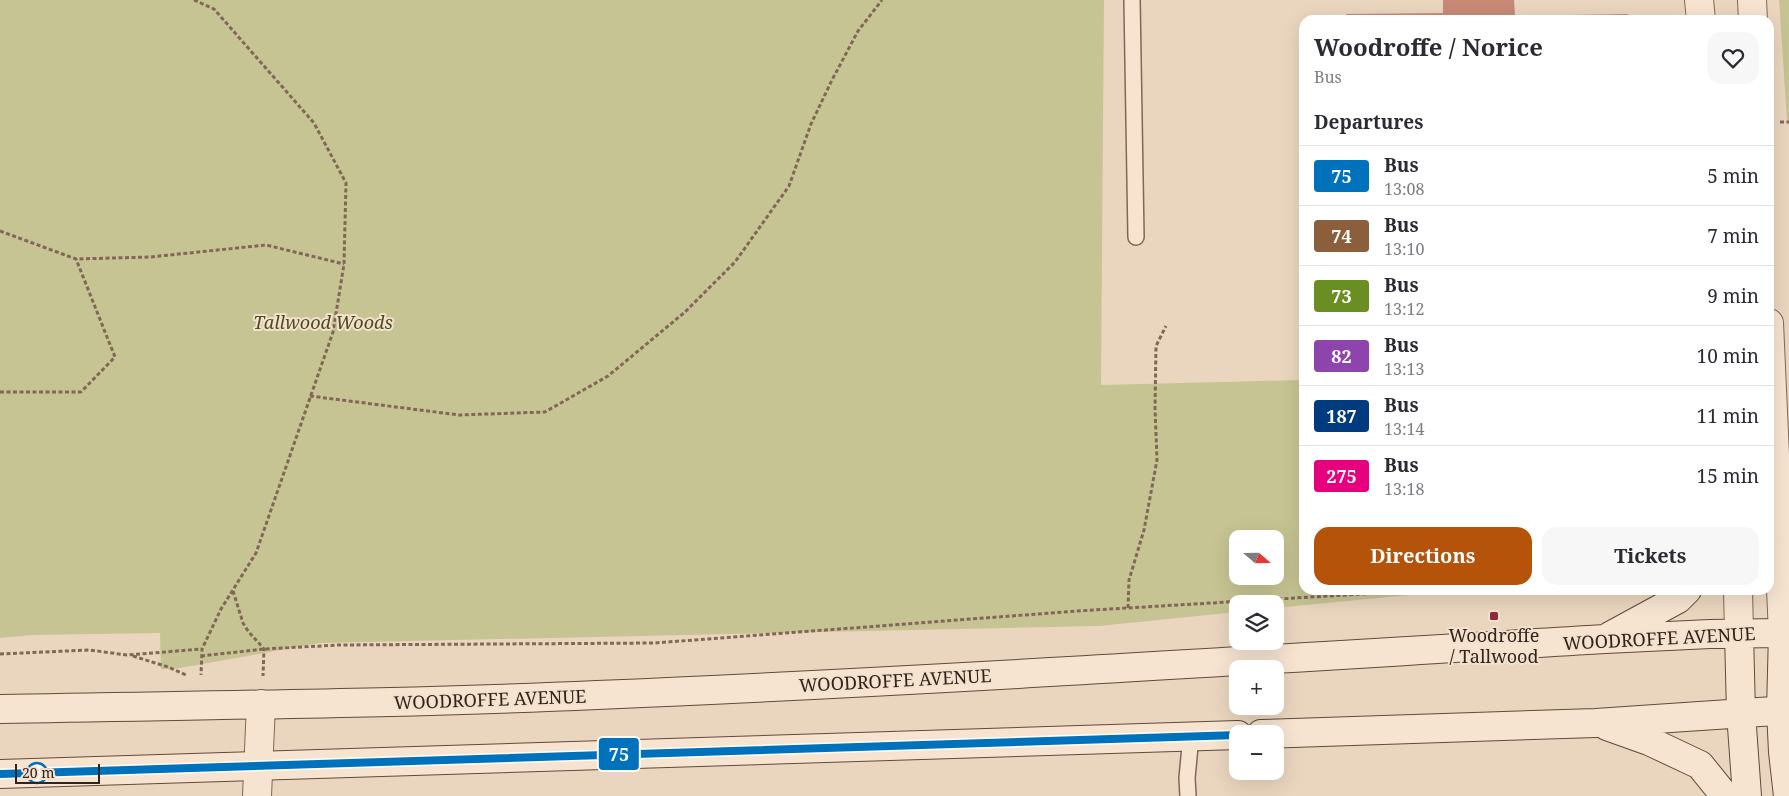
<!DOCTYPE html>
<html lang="en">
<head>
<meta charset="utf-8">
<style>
  body { margin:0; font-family:"Noto Serif",serif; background:#f7f7f7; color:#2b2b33; height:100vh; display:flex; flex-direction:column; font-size:19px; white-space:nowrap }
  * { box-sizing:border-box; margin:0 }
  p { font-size:16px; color:#7c7c81 }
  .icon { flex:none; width:28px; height:28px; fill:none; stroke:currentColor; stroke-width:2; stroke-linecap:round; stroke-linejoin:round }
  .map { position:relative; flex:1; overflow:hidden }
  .details { position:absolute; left:1299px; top:15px; width:475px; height:580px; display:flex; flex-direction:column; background:#fff; border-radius:15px; box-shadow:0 5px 20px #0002 }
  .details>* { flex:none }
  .badge { padding:0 10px; border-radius:4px; font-size:18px; line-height:32px }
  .needle { width:32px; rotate:110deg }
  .controls { position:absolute; left:1229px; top:530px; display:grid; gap:10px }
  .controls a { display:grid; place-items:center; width:55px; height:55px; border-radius:10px; background:#fff; box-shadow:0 5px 20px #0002; font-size:25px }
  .scale { position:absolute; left:15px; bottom:12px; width:85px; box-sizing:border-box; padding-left:5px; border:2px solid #32231c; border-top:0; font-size:14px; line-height:18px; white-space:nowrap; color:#32231c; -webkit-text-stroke:4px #f3e1cd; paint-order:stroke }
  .map>.badge { position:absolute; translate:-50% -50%; box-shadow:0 0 0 2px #fff }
  h2 { padding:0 15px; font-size:19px; line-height:45px }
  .round { display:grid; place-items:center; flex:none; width:52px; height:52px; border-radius:15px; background:#f7f7f7 }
  .summary { display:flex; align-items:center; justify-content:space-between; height:85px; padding:0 15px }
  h1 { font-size:24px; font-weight:700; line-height:38px }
  .primary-button { display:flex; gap:10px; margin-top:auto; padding:10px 15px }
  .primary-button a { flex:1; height:58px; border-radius:15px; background:#b45309; color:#fff; font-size:20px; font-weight:700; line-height:58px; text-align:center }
  .primary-button a+a { background:#f7f7f7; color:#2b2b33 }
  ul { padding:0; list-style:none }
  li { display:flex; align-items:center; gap:15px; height:60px; padding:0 15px; border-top:1px solid #e1e1e2 }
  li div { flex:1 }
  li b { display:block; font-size:19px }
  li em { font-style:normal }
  li .badge { min-width:55px; font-weight:700; text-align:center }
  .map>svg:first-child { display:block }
</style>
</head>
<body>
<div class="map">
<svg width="1789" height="796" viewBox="0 0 1789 796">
  <rect width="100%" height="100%" fill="#ead6be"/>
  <path fill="#c7c493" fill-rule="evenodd" d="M0 0H1104L1101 385 1304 380V590H1460L1275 608V604H1238L1237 612 1099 626 320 643 174 669H161L160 633 33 635 0 638ZM1238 539H1275V576H1238Z
    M1779 0H1789V120H1787Z"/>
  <path fill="#c78a76" d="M1443 0H1514L1515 16 1628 14V20H1346V14L1443 13Z"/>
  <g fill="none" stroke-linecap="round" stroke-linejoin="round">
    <defs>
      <path id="service" d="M1132 0 1136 237
        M1188 796 1187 778 1191 736"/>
      <path id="minor" d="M257 796 261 704"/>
      <path id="tertiary" d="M1699 0 1701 20
        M1752 0 1753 20
        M1769 323 1783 633
        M1738 590 1739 633"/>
      <path id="secondary" d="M1779 522 1789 533
        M1739 633 1741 713 1747 796
        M1783 633 1781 710 1783 752 1788 796
        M1610 636 1678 599 1687 590
        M0 709C199 705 398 704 597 695 933 681 1269 659 1605 639L1710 634 1789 633
        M1607 726 1649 741 1700 765 1725 796
        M1261 734 1596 723 1789 710
        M0 774 1238 735"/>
    </defs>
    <use href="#service" stroke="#826758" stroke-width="18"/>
    <use href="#minor" stroke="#826758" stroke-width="30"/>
    <use href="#tertiary" stroke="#826758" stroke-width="30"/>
    <use href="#secondary" stroke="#63493c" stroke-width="30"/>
    <path stroke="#826758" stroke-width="3" stroke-dasharray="4 2.5" stroke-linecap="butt" d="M194 0 214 9 314 123 346 183 344 264 333 332 256 553 221 609 202 649 201 675
      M1780 122H1789
      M0 231 76 259 150 257 266 245 344 264
      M0 392H81L115 357 76 259
      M310 396 459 415 545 412 608 376 685 312 735 262 789 186 811 124 832 80 858 31 882 0
      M233 591 243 623 248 631 264 649 263 676
      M1128 608 1129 580 1144 530 1157 460 1155 408 1156 346 1166 326
      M0 654 89 650 127 655 202 649
      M133 656 168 667 186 675
      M201 656 264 649 339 645 654 643 1077 611 1429 590"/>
    <use href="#service" stroke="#f6e4d1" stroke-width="15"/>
    <use href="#minor" stroke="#f6e4d1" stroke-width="28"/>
    <use href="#tertiary" stroke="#f6e4d1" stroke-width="28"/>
    <use href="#secondary" stroke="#f6e4d1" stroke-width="28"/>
  </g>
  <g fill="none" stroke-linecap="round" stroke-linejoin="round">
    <defs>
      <path id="line" d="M0 774 1238 735"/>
    </defs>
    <use href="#line" stroke="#fff" stroke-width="11"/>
    <use href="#line" stroke="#0072bc" stroke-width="8"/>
  </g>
  <rect fill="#8d2c3e" stroke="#f3e1cd" stroke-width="2" x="1489" y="611" width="10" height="10" rx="2.5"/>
  <circle fill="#fff" stroke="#0072bc" stroke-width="2.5" cx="37" cy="773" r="10"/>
  <g text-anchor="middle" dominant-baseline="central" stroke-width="4" stroke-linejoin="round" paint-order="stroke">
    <g font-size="18" font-style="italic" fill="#4a4d24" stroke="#f3e1cd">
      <text x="323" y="322">Tallwood Woods</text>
    </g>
    <g font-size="18" fill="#32231c" stroke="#f3e1cd">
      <text x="1494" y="635">Woodroffe<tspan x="1494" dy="21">/ Tallwood</tspan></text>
    </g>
    <g font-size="18" fill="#32231c" stroke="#f3e1cd">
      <text transform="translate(1659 638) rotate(-3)">WOODROFFE AVENUE</text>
      <text transform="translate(895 680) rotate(-3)">WOODROFFE AVENUE</text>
      <text transform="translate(490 699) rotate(-2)">WOODROFFE AVENUE</text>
    </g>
  </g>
</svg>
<div class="controls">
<a><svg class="needle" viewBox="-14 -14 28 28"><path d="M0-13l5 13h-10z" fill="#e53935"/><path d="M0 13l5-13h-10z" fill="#7c7c81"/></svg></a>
<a><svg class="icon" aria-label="layers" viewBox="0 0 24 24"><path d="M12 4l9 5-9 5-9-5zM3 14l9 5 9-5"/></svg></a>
<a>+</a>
<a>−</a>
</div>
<div class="scale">20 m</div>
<b class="badge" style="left:619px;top:754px;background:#0072bc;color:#fff">75</b>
<section class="details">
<div class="summary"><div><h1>Woodroffe / Norice</h1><p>Bus</p></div><a class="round"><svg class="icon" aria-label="heart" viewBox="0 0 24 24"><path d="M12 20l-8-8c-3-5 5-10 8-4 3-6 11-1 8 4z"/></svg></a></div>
<h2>Departures</h2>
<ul>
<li><span class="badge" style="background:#0072bc;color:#fff">75</span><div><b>Bus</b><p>13:08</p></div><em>5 min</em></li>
<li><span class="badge" style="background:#8b5e3c;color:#fff">74</span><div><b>Bus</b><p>13:10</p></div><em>7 min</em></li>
<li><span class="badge" style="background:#6b8e23;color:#fff">73</span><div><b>Bus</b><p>13:12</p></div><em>9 min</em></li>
<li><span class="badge" style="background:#8e44ad;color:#fff">82</span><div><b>Bus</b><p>13:13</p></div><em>10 min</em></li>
<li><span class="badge" style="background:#003b80;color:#fff">187</span><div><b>Bus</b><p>13:14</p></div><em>11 min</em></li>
<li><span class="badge" style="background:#e6007e;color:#fff">275</span><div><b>Bus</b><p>13:18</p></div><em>15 min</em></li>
</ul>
<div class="primary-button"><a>Directions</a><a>Tickets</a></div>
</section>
</div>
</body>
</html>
